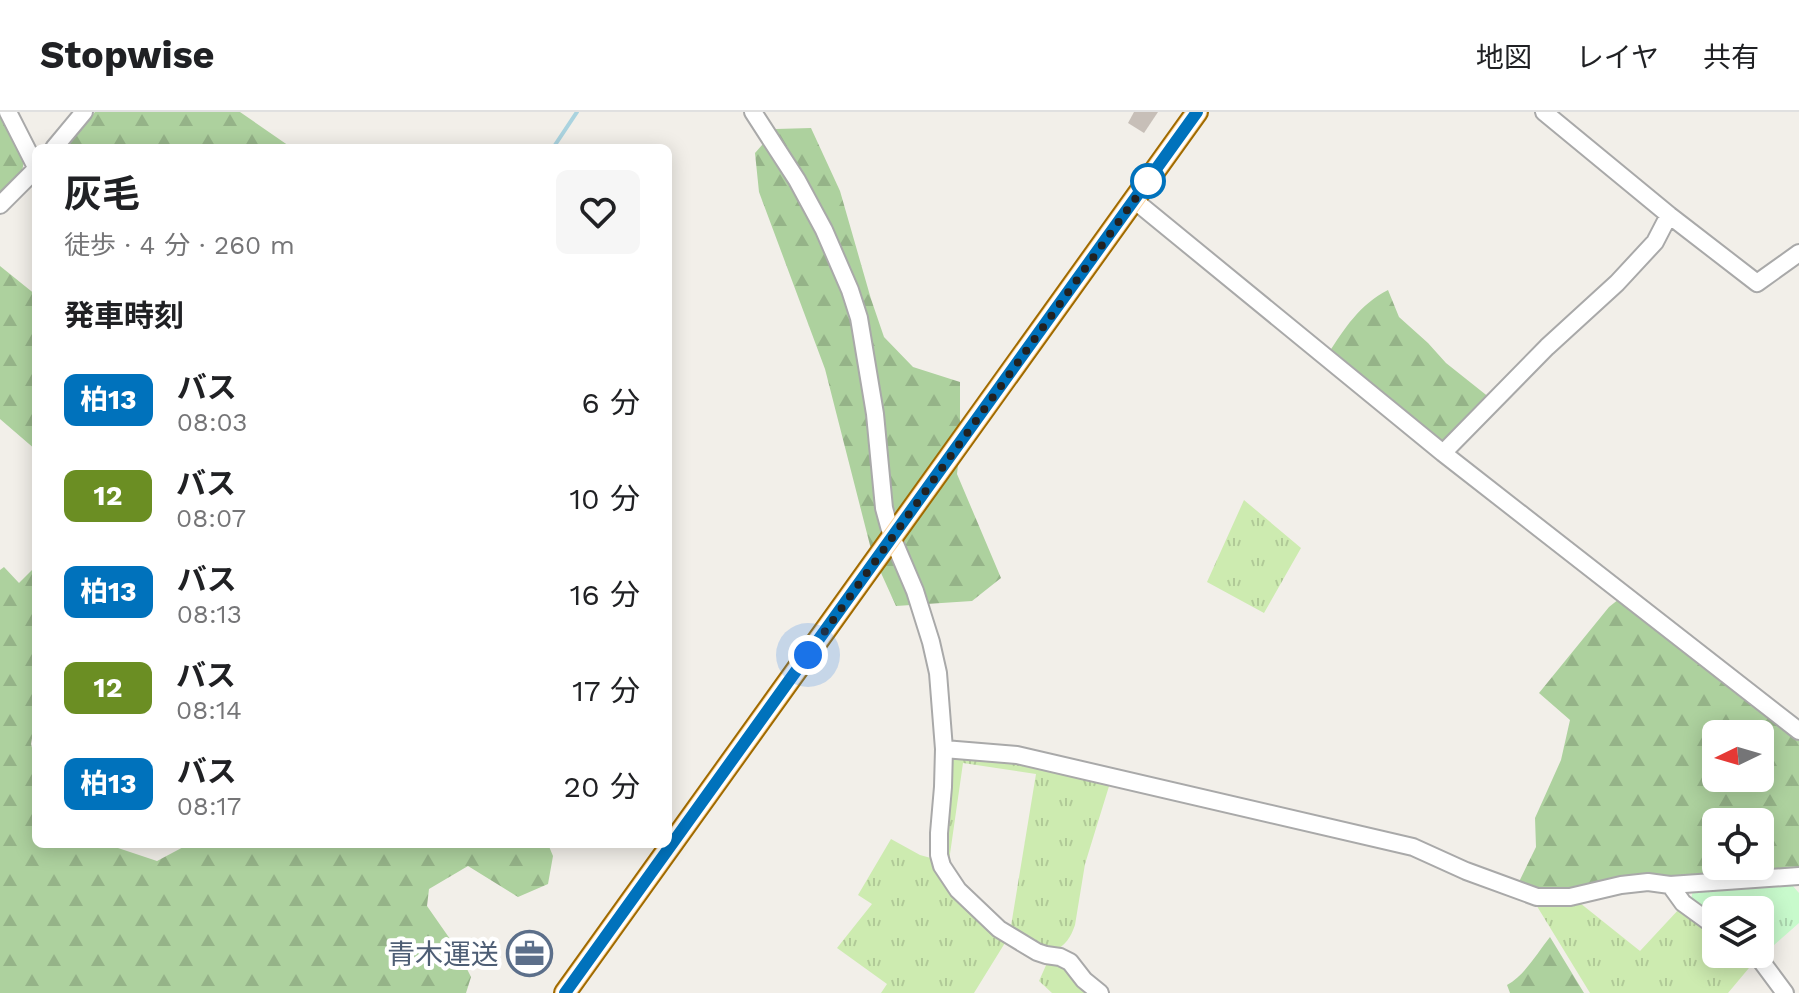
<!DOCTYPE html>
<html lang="ja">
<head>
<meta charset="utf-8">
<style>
  body { margin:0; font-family:"Work Sans","Noto Sans JP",sans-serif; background:#f6f6f6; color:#202124; height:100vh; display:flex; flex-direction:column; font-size:30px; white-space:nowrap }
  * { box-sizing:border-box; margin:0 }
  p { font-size:26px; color:#757577 }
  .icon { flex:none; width:44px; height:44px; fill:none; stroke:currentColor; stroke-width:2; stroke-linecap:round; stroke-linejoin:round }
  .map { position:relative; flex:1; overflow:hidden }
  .panel { position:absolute; left:32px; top:32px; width:640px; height:704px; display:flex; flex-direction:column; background:#fff; border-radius:12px; box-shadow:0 4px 20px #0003 }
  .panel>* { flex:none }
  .badge { padding:0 16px; border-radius:12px; font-size:28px; line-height:52px }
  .needle { width:52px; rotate:265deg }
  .buttons { position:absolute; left:1702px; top:608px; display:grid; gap:16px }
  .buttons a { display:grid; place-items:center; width:72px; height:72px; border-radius:12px; background:#fff; box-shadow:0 4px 20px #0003; font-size:40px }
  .you { position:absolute; width:40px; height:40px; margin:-20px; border:6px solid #fff; border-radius:50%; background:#1a73e8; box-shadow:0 0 0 12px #1a73e833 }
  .map>.badge { position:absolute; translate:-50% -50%; box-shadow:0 0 0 4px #fff }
  h2 { padding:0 32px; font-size:30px; line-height:72px }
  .round { display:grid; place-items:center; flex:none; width:84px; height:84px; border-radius:12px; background:#f6f6f6 }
  .headline { display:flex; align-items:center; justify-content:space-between; height:136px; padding:0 32px }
  h1 { font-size:38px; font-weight:700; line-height:60px }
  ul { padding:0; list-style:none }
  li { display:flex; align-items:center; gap:24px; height:96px; padding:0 32px }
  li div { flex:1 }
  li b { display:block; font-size:30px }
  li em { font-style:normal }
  li .badge { min-width:88px; font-weight:700; text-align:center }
  header { display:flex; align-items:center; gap:48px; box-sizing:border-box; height:112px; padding:0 40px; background:#fff; border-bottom:2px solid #e0e0e0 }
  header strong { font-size:38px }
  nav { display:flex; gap:44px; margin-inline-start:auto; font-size:28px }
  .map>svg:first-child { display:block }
</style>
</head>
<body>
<header>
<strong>Stopwise</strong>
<nav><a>地図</a><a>レイヤ</a><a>共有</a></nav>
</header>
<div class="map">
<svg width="1799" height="881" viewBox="0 0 1799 881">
  <defs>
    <pattern id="grass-tufts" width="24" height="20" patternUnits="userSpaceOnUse" patternTransform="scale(2)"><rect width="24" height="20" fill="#cdebb0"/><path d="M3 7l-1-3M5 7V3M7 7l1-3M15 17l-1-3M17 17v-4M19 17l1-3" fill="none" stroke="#b0c997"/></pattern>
    <pattern id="forest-firs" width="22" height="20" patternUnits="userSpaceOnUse" patternTransform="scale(2)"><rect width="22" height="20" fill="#add19e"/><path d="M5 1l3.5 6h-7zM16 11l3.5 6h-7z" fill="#95b388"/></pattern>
    <pattern id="park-tufts" width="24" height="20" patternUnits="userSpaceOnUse" patternTransform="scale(2)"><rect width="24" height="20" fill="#c8facc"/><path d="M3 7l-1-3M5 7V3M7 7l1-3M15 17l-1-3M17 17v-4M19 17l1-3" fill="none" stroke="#acd6af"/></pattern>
  </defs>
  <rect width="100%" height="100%" fill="#f2efe9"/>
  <path fill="url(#grass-tufts)" d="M1244 388 1301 436 1264 501 1207 470Z
    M947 643 1013 647 1110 671 1085 752 1075 813C1071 825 1065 834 1054 839L1010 820 1036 662 963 651 948 756 945 750Z
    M891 727 920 743 938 748 1008 826 974 881H881L887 872 837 836 872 792 858 783Z
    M1575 787 1640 839 1680 796 1716 822V842H1743L1754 850 1728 881H1590L1535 791Z
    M1060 849 1097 881H1052L1039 869 1047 851Z"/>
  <path fill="url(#forest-firs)" fill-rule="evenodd" d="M0 0H4L25 45 22 59 0 84Z
    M95 0H240L292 36H65Z
    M811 16 840 79 871 187 884 225 913 255 960 270V335L957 362 1001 466 972 489 896 494 872 441 825 257 759 80 755 41 776 17Z
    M0 154 36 183V338L0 307Z
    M1388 178 1399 205 1428 231 1446 251 1490 286 1445 333 1328 242C1344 217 1360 192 1388 178Z
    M36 454V603L31 632 36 651V732H106L157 749 189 732H548L553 744 548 772 518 785 468 754 429 777 427 794 457 837 471 865 466 881H0V458L4 455 19 471Z
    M1619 487 1799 628V758L1646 767 1560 782 1516 776 1536 735 1535 706 1561 648 1570 608 1539 581 1609 495ZM1716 622H1760V666H1716ZM1716 710H1760V754H1716Z
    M1550 825 1584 881H1510L1507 873C1526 862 1537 841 1550 825Z"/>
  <path fill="url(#park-tufts)" d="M1792 773 1799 781V811L1765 841 1760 838V798H1716V806L1691 788 1693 778Z"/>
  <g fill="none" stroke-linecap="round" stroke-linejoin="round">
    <path stroke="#aad3df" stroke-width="4" d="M553 36 577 0"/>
  </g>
  <path fill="#c7bfb8" d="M1134 0H1158L1144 21 1128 11Z"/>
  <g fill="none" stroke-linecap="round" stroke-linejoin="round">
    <defs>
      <path id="minor" d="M8 0 36 55
        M753 0 797 68 824 118 850 178 859 206 875 302 884 396 892 425 915 479 931 530 938 561 944 637 943 675 939 721V743L942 754 958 778 999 817 1037 840 1046 843 1060 845 1070 850 1084 868 1100 881
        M54 36 84 0
        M1134 88 1443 341 1799 619
        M0 93 36 57
        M1669 103 1757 171 1799 141
        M1443 341 1547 235 1617 171 1655 130 1669 103 1544 0
        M944 637 1017 643 1413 735 1466 759 1537 785H1570L1621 773 1648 770 1670 773 1799 764
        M1670 773 1683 791 1716 815
        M1753 842 1759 846 1785 881"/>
      <path id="major" d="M565 881 1197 0"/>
    </defs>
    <use href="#minor" stroke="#a9a9a9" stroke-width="20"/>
    <use href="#major" stroke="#a06b00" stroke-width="24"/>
    <use href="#minor" stroke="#fff" stroke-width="16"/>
    <use href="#major" stroke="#fcd6a4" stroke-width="20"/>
  </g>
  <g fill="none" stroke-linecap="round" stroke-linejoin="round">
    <defs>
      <path id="line" d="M565 881 1197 0"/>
    </defs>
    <use href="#line" stroke="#fff" stroke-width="18"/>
    <use href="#line" stroke="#0072bc" stroke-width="12"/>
    <path stroke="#222" stroke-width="8" stroke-dasharray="0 14.4" d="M808 543 1148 69"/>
  </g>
  <defs>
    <symbol id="office-ring" viewBox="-11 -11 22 22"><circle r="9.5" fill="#fff" stroke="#5c6f8a" stroke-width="1.5"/><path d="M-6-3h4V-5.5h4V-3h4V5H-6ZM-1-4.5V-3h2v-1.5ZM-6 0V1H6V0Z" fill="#5c6f8a"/></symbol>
  </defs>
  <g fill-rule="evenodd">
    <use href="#office-ring" x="504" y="816" width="51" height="51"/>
  </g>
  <circle fill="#fff" stroke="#0072bc" stroke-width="4" cx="1148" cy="69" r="16"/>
  <g text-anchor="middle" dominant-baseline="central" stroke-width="8" stroke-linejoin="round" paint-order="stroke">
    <g font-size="28" fill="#4e5e75" stroke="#fff" text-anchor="end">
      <text x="499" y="842">青木運送</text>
    </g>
  </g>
</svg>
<div class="buttons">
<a><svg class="needle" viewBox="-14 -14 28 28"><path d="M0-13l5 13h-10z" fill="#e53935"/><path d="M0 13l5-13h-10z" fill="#757577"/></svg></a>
<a><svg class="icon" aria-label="locate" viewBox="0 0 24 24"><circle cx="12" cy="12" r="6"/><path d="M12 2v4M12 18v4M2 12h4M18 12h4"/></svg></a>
<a><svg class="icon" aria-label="layers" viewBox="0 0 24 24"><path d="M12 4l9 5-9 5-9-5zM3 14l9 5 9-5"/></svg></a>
</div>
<div class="you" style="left:808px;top:543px"></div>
<section class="panel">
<div class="headline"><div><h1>灰毛</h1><p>徒歩 · 4 分 · 260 m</p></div><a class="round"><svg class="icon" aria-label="heart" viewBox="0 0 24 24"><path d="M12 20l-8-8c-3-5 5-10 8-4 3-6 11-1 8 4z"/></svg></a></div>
<h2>発車時刻</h2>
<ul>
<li><span class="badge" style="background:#0072bc;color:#fff">柏13</span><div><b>バス</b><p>08:03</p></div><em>6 分</em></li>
<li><span class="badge" style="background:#6b8e23;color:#fff">12</span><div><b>バス</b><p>08:07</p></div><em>10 分</em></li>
<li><span class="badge" style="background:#0072bc;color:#fff">柏13</span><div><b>バス</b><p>08:13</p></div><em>16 分</em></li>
<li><span class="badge" style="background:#6b8e23;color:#fff">12</span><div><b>バス</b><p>08:14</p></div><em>17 分</em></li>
<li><span class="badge" style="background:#0072bc;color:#fff">柏13</span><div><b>バス</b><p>08:17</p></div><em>20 分</em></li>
</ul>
</section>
</div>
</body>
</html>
